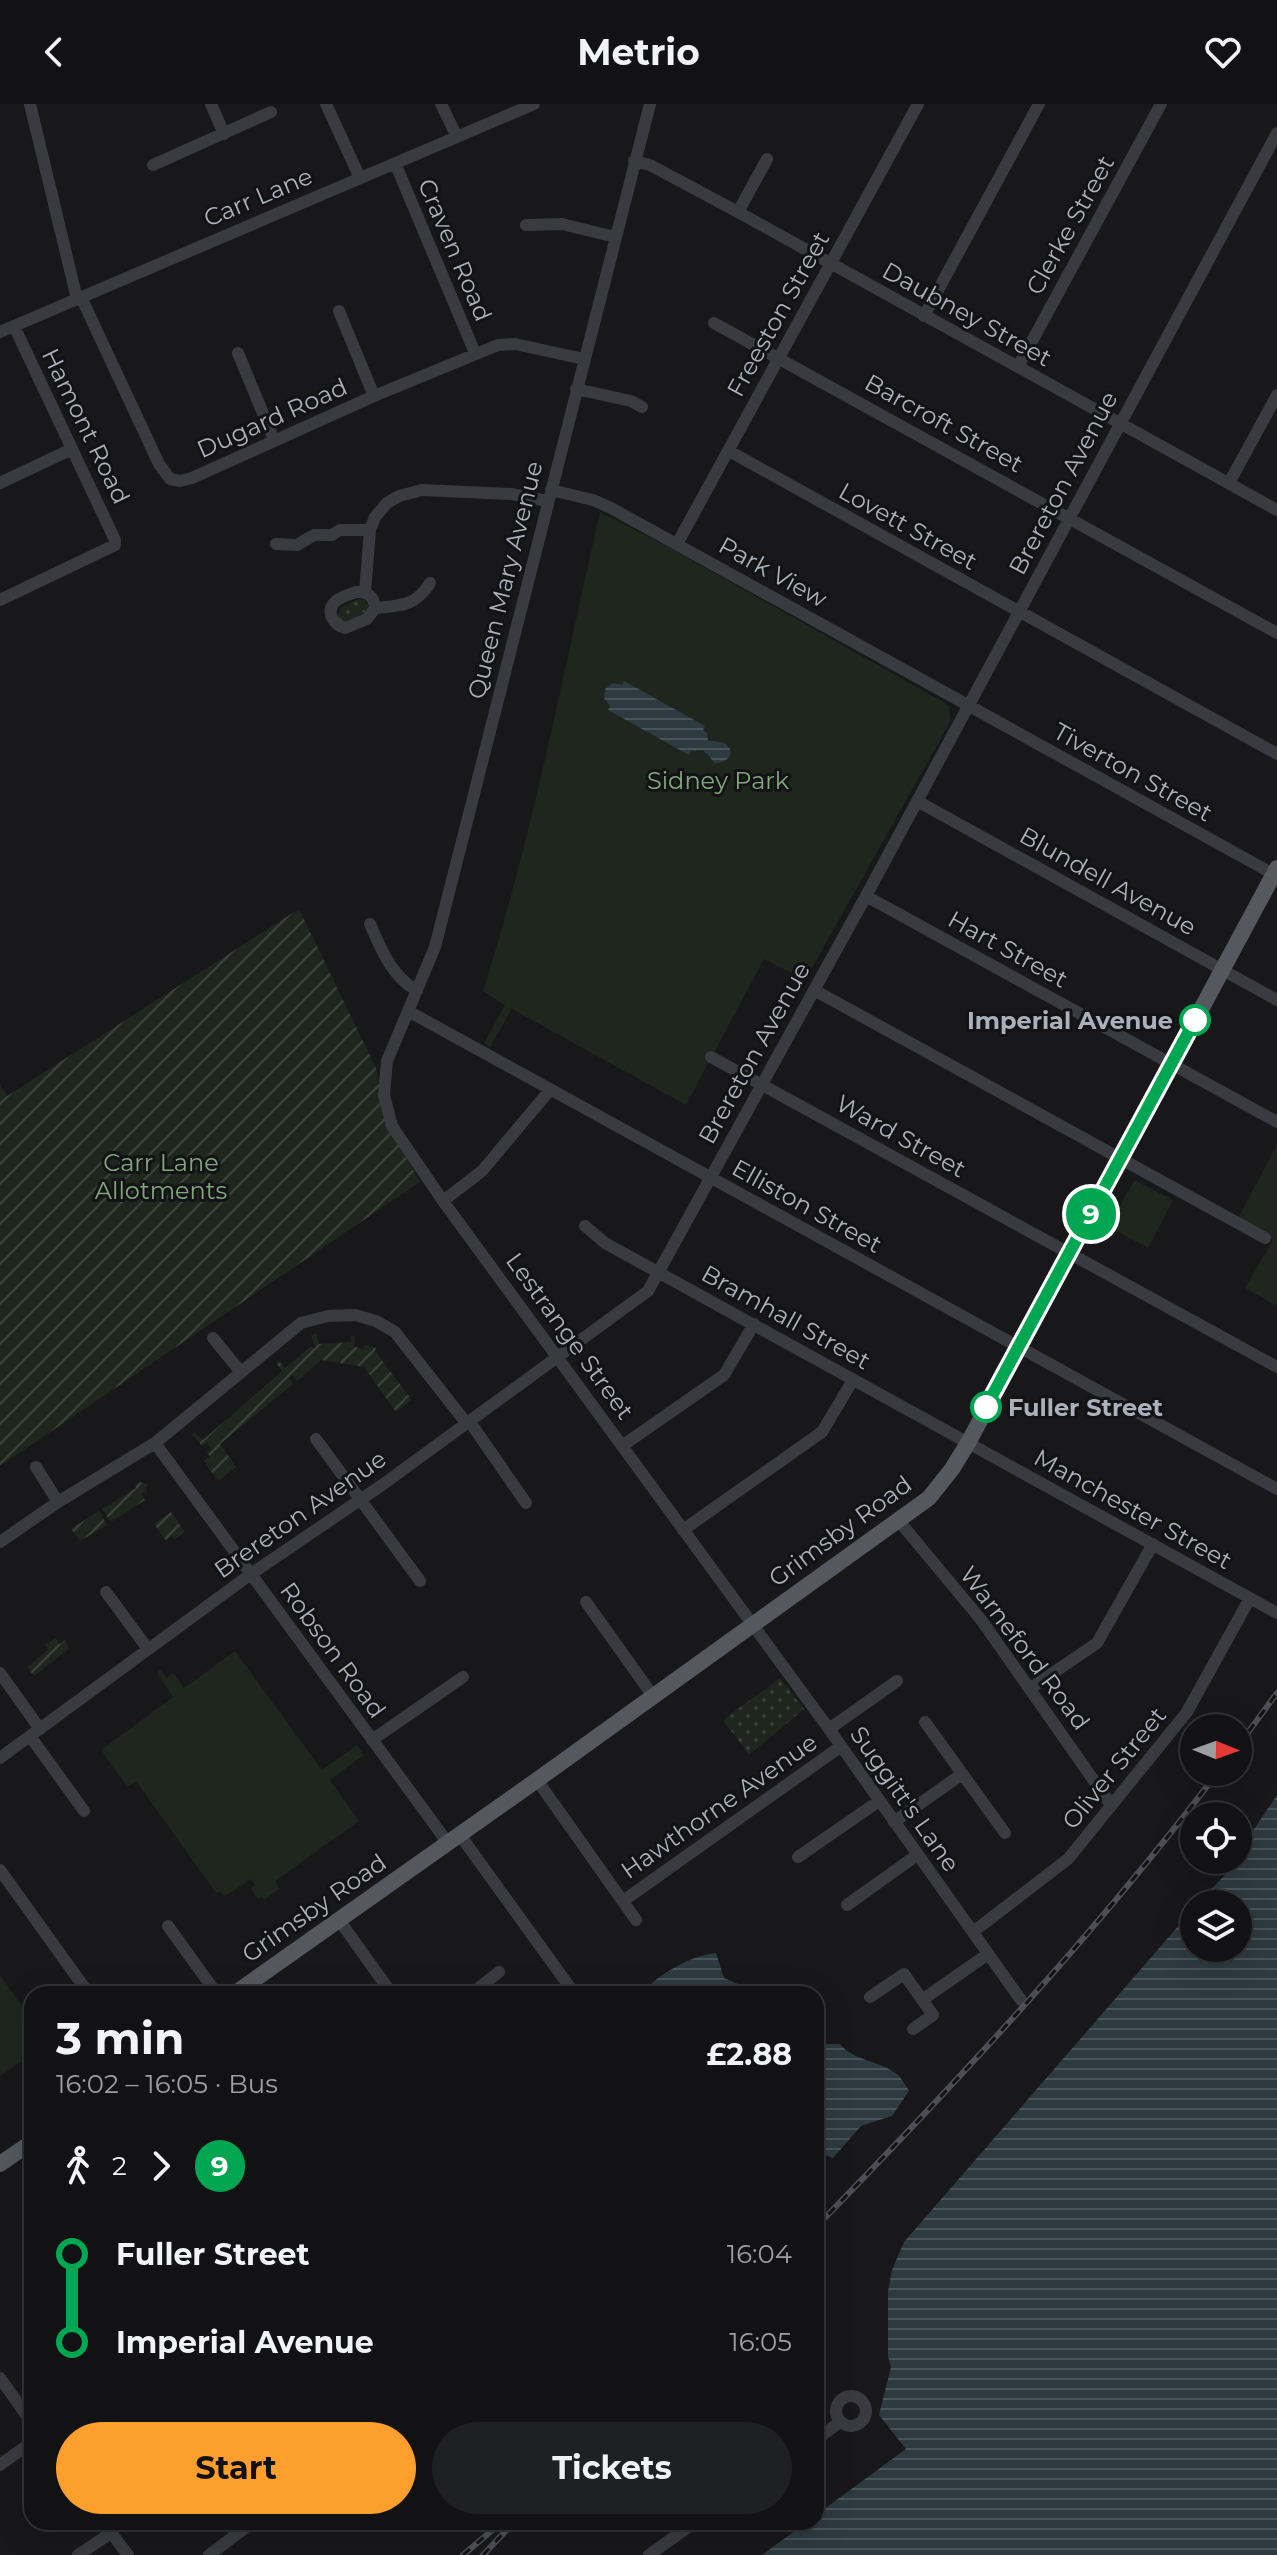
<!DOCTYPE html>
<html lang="en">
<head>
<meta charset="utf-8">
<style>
  body { margin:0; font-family:Montserrat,sans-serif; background:#1f2022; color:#f1f3f6; height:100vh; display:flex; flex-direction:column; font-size:30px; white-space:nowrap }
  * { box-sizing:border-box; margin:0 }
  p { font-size:26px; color:#9c9ea0 }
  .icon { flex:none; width:44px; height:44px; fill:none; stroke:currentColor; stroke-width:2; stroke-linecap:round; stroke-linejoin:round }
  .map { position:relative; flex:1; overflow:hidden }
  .side { position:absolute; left:24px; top:1882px; width:800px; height:544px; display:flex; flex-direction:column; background:#121214; border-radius:24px; box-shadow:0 8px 32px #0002,0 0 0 2px #313234 }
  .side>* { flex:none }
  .badge { padding:0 16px; border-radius:26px; font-size:28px; line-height:52px }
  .needle { width:52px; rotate:91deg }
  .tools { position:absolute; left:1180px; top:1610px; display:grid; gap:16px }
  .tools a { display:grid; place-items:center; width:72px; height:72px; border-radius:50%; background:#121214; box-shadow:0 8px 32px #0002,0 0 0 2px #313234; font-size:40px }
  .map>.badge { position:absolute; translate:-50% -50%; box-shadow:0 0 0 4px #fff }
  .legs { display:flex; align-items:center; gap:12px; height:88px; padding:0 32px; font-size:26px }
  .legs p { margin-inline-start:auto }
  .summary { display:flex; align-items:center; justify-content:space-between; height:136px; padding:0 32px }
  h1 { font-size:44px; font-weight:700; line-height:60px }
  .button { display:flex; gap:16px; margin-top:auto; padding:16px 32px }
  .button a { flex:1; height:92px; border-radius:48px; background:#fd9f2d; color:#111; font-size:32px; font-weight:700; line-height:92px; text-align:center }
  .button a+a { background:#1f2022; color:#f1f3f6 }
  ul { padding:0 32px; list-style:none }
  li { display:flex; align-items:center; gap:28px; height:88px; font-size:30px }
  li i { display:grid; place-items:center; width:12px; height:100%; margin:0 10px; background:currentColor }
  li i::after { content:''; width:20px; height:20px; margin:-10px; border:6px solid; border-radius:50%; background:#121214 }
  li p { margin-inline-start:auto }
  li:first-child i { background:linear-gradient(#0000 50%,currentColor 0) }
  li:last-child i { background:linear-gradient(currentColor 50%,#0000 0) }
  header { display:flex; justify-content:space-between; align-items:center; height:104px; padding:0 32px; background:#121214; font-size:36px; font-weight:700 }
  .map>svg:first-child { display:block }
</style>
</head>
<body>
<header><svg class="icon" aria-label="back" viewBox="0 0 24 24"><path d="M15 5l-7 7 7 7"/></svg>Metrio<svg class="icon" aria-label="heart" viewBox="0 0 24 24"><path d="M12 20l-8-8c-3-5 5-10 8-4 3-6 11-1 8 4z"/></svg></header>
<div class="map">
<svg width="1277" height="2451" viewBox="0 0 1277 2451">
  <defs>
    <pattern id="grass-dots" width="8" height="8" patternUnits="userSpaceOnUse" patternTransform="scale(2)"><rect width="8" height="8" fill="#1e261e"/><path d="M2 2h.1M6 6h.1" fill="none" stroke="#3c433d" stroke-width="1.8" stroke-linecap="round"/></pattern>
    <pattern id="garden-furrows" width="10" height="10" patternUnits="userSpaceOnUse" patternTransform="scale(2)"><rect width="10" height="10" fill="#1e261e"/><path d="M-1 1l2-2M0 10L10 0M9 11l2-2" fill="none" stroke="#3c433d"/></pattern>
    <pattern id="water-rules" width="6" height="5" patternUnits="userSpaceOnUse" patternTransform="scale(2)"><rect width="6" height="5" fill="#2d3a40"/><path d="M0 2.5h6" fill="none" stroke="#49545a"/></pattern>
  </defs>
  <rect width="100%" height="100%" fill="#18181a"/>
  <path fill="url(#grass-dots)" d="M358 495 364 496 368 500V506L347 519 338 514 340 504Z
    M780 1574 804 1605 749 1651 723 1616Z"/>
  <path fill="#1e261e" d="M600 408 672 445 943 598 949 602 951 615 948 622 805 876 764 855 686 1001 512 905 490 943 484 939 505 901 483 887C533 730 563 569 600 408Z
    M1277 1040V1202L1245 1184 1273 1136 1239 1113Z
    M1134 1076 1173 1096 1148 1144 1109 1123Z
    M235 1547 322 1666 357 1641 364 1651 330 1676 359 1717 275 1777 279 1785 264 1796 262 1793 258 1795 251 1784 255 1781 251 1775 224 1793 220 1787 216 1789 136 1677 127 1683 101 1646 173 1593 157 1569 160 1565 167 1574 173 1569 184 1584Z
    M0 1871 32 1916V1950L0 1972Z"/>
  <path fill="url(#garden-furrows)" d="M299 805 376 964 386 1018 420 1078 0 1362V980L7 992Z
    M316 1229 319 1240 351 1238V1232H355L354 1242 363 1246 365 1241 376 1244 375 1247 412 1296 396 1308 364 1263 321 1256 297 1277 293 1271 289 1274 293 1280 220 1340 236 1363 218 1377 204 1357 210 1353 207 1348 211 1344 207 1339 202 1342 192 1330 194 1328 203 1336 282 1267 276 1259 279 1257 285 1264 310 1243 316 1244 311 1231Z
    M139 1378 148 1380 146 1390 144 1388 141 1390 145 1396 111 1418 102 1405 136 1384 135 1380Z
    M99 1407 107 1421 80 1437 71 1425Z
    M171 1408 185 1428 175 1435 172 1431 166 1437 154 1420Z
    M55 1534 60 1540 65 1536 69 1545 34 1572 27 1563 48 1546 45 1541Z"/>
  <path fill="url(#water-rules)" d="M624 577 705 622 703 626 707 629 708 637C738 635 736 659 715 659L703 646 691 647 689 651 608 606 610 602 604 594 605 585 613 579 622 581Z
    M1277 1691V2451H762L807 2418H816V2411L906 2345 879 2311 891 2263 888 2252V2187L892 2166 904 2138 1194 1804V1844H1238V1800H1197L1224 1772 1234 1756H1238V1749Z
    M716 1849 724 1874 747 1884 772 1880 782 1890H641C659 1870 689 1852 716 1849Z
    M816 1938 819 1940H840C855 1958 880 1956 898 1971 902 1975 906 1982 909 1987L892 2012 861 2022 833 2054 816 2047Z"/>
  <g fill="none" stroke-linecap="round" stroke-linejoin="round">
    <path stroke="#393b40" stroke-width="12" d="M30 0 77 195
      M211 0 224 30
      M326 0 360 74
      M441 0 457 33
      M650 0 435 843 387 957 384 991 392 1022 443 1097 829 1625 1021 1896
      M634 57 650 61 738 108 1277 406
      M395 59 475 249
      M153 61 271 8
      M738 108 767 55
      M526 121 562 120 615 133
      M81 193 159 360 170 375 180 377 192 374 374 292 498 241 515 240 584 255
      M339 207 374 292
      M924 212 1039 0
      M714 219 1277 529
      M0 228 534 0
      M238 249 274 336
      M1018 263 1161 0
      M576 285 631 297 642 303
      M729 347 1277 650
      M0 379 72 345
      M1229 379 1277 291
      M551 386 593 396 611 404 1277 772
      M276 440 297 441 314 431H332L340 426H370
      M677 440 918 0
      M356 488C368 487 374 493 375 504L367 515 345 524C334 521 324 507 336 497 340 493 351 490 356 488Z
      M365 488 370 426 375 413 387 399 399 392 422 386 511 390 548 397
      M0 496 115 441V436L14 222
      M375 504C400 502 416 502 430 479
      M917 697 1277 896
      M866 792 1277 1018
      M370 820C382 847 391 871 417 887
      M814 886 1265 1134
      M408 907 1277 1385
      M711 953 1277 1263
      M443 1097 482 1067 550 986
      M585 1122 605 1139 1277 1509
      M213 1234 240 1267
      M470 1318 526 1399
      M316 1335 420 1477
      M155 1339 448 1739
      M622 1342 724 1271 754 1220
      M36 1363 58 1398
      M899 1417 982 1517 1111 1701
      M683 1426 822 1328 853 1276
      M0 1438 58 1398 155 1339 301 1219 328 1212 355 1211 376 1217 395 1228 467 1320
      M106 1488 148 1545
      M586 1498 653 1592
      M0 1569 40 1625
      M1031 1584 1097 1539 1153 1440
      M925 1618 1005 1729
      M829 1625 897 1577
      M30 1632 84 1707
      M372 1636 463 1573
      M0 1654 251 1470 382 1381 648 1187 866 792 1277 29
      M537 1676 636 1816
      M894 1718 962 1670
      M460 1731 569 1882
      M798 1753 879 1697
      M0 1766 89 1890
      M623 1797 840 1643
      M847 1801 917 1751
      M339 1816 392 1890
      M168 1822 217 1890
      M973 1828 1068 1755 1187 1608 1250 1494
      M471 1890 499 1868
      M870 1893 904 1870 933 1911 913 1925
      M922 1896 988 1850
      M0 2274 32 2319
      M836 2307a15 15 0 1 1 30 0a15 15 0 1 1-30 0Z
      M816 2336 840 2318
      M0 2361 32 2338
      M103 2418 128 2451
      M78 2451 111 2429
      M209 2451 253 2418
      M649 2451 695 2418"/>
    <path stroke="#55585f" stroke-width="16" d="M234 1890 537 1676 929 1394 952 1365 968 1339 1277 764
      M0 2060 32 2038"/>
    <defs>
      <path id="rail" d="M1238 1642 1277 1589
        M816 2123C957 1978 1096 1829 1218 1668
        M463 2451 502 2418
        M483 2451 514 2418"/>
    </defs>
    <use href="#rail" stroke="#4c4f55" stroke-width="6"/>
    <use href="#rail" stroke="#131315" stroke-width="3" stroke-dasharray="9" stroke-linecap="butt"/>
  </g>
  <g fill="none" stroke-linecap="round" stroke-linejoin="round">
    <defs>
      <path id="line-1" d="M986 1303 1195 916"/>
    </defs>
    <use href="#line-1" stroke="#fff" stroke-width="18"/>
    <use href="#line-1" stroke="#00a651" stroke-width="12"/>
  </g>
  <g fill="#fff" stroke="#00a651" stroke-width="4">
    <circle cx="1195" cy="916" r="14"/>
    <circle cx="986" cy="1303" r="14"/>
  </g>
  <g text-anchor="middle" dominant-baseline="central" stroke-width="6" stroke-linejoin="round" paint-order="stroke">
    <g font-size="24" fill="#aab1bb" stroke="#131315">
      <text transform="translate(258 93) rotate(-23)">Carr Lane</text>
      <text transform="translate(1070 121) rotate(-61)">Clerke Street</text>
      <text transform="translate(455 146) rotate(67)">Craven Road</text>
      <text transform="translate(778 210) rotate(-61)">Freeston Street</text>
      <text transform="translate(967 210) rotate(29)">Daubney Street</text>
      <text transform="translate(272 314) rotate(-24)">Dugard Road</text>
      <text transform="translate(944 319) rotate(29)">Barcroft Street</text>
      <text transform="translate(86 322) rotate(64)">Hamont Road</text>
      <text transform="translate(1063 379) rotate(-62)">Brereton Avenue</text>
      <text transform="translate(908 422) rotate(29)">Lovett Street</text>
      <text transform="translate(773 468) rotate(29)">Park View</text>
      <text transform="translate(505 476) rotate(-76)">Queen Mary Avenue</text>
      <text transform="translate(1133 668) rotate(29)">Tiverton Street</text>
      <text transform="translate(1108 777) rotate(29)">Blundell Avenue</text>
      <text transform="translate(1008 845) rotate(29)">Hart Street</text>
      <text transform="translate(754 949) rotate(-61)">Brereton Avenue</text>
      <text transform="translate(901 1032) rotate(29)">Ward Street</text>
      <text transform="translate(807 1102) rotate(29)">Elliston Street</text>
      <text transform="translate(786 1213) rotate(29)">Bramhall Street</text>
      <text transform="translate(570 1232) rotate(54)">Lestrange Street</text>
      <text transform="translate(1133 1405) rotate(29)">Manchester Street</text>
      <text transform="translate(300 1410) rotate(-35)">Brereton Avenue</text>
      <text transform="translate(840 1427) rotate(-36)">Grimsby Road</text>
      <text transform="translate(1025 1544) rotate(53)">Warneford Road</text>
      <text transform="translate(333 1546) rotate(54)">Robson Road</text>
      <text transform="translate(1114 1664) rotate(-51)">Oliver Street</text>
      <text transform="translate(905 1695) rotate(55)">Suggitt's Lane</text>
      <text transform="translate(719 1702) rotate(-35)">Hawthorne Avenue</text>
      <text transform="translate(314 1804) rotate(-35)">Grimsby Road</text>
    </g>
    <g font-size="24" fill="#82a77f" stroke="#131315">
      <text x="718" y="676">Sidney Park</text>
      <text x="161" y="1058">Carr Lane<tspan x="161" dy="28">Allotments</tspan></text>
    </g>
    <g font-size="24" font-weight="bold" fill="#aab1bb" stroke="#131315" text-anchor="end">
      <text x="1173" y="916">Imperial Avenue</text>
      <text x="1008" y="1303" text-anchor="start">Fuller Street</text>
    </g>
  </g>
</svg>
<div class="tools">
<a><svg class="needle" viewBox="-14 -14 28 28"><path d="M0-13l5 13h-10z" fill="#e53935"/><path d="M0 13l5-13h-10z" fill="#9c9ea0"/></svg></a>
<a><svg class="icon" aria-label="locate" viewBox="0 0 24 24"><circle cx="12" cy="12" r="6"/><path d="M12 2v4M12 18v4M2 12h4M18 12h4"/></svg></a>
<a><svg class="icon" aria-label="layers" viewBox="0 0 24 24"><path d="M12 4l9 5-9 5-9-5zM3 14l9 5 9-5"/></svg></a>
</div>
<b class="badge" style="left:1091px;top:1110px;background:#00a651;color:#fff">9</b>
<section class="side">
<div class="summary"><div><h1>3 min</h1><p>16:02 – 16:05 · Bus</p></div><b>£2.88</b></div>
<div class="legs"><svg class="icon" aria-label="walk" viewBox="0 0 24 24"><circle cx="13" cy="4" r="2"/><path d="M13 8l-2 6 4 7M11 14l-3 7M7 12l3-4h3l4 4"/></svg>2<svg class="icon" aria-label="forward" viewBox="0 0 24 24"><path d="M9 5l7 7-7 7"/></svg><b class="badge" style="background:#00a651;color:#fff">9</b></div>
<ul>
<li><i style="color:#00a651"></i><b>Fuller Street</b><p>16:04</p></li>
<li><i style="color:#00a651"></i><b>Imperial Avenue</b><p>16:05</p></li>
</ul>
<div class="button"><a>Start</a><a>Tickets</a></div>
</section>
</div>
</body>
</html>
